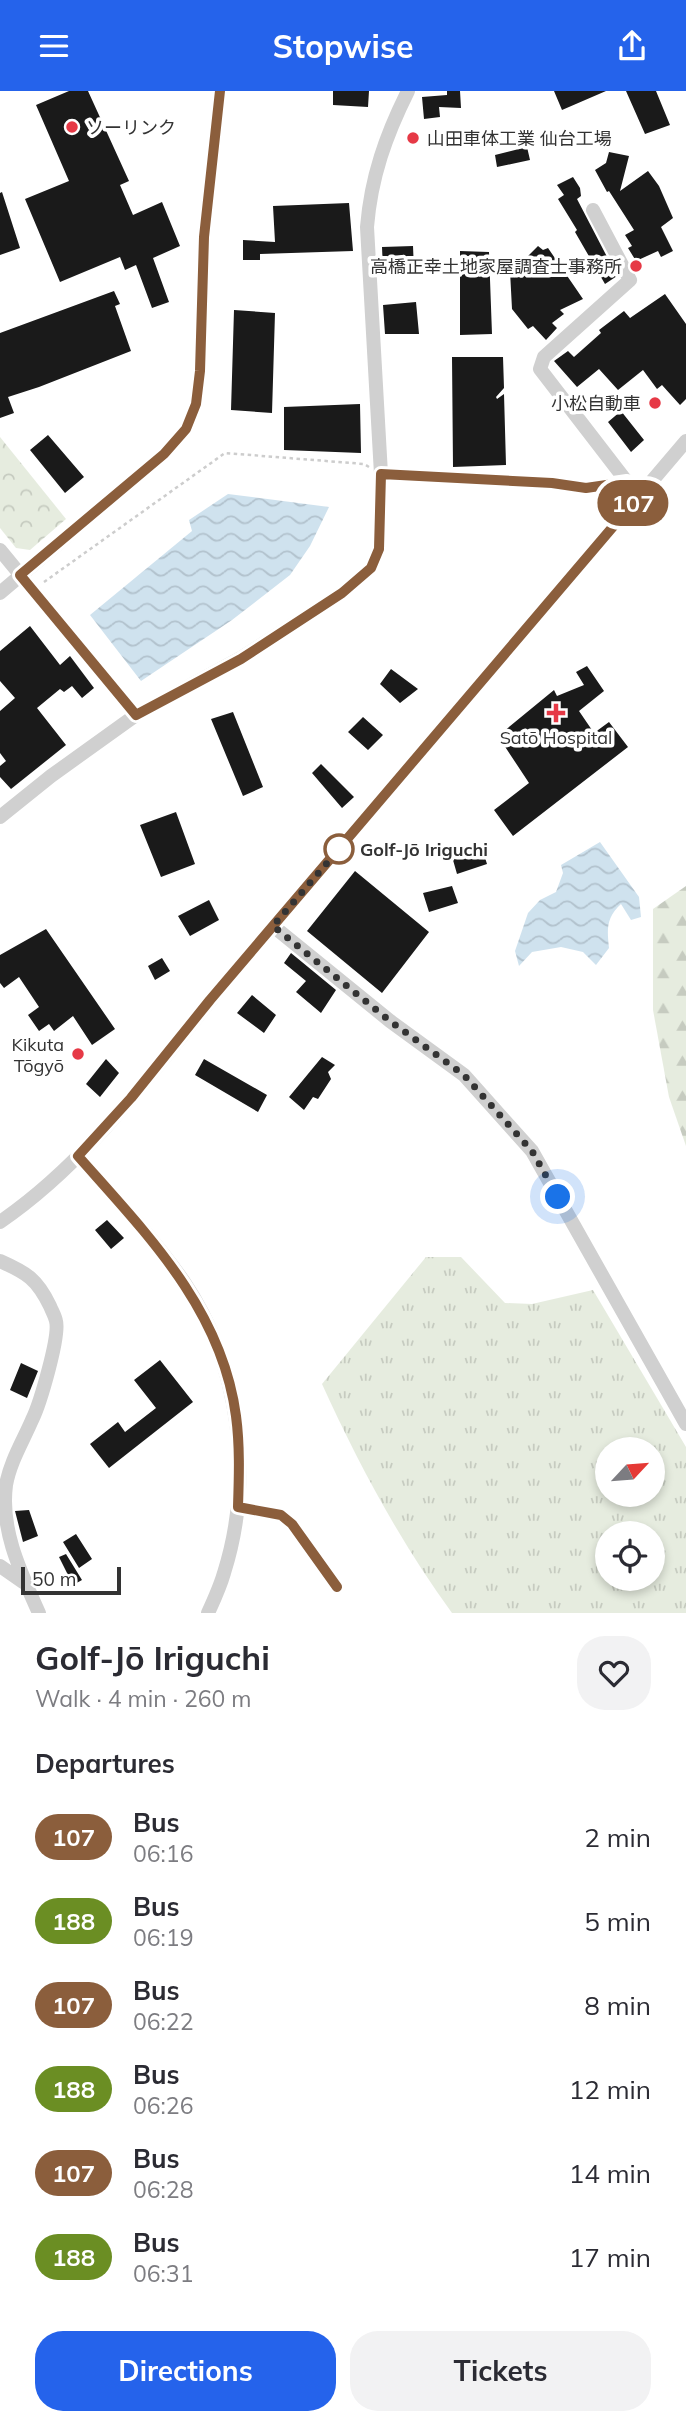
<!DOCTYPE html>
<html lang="en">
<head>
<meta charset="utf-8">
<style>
  body { margin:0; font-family:Mulish,"Noto Sans JP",sans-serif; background:#f2f2f3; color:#2b2b33; height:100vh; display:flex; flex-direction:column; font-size:26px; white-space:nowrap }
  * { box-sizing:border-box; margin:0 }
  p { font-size:23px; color:#7c7c81 }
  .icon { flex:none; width:38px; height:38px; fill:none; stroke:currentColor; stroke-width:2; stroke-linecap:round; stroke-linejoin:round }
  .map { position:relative; height:1522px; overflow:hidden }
  .side { display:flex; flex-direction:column; background:#fff; flex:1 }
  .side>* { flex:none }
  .badge { padding:0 14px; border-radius:23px; font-size:24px; line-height:46px }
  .needle { width:46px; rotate:64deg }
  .tools { position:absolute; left:595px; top:1346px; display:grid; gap:14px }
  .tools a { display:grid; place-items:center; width:70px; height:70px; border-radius:50%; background:#fff; box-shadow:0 4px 10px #0003; font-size:35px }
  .scale { position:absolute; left:21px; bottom:18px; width:100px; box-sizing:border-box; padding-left:7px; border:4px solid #333; border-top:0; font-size:19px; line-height:24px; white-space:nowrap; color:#333; -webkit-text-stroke:5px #fff; paint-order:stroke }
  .you { position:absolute; width:35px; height:35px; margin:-18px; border:5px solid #fff; border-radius:50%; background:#1a73e8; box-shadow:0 0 0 10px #1a73e833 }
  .map>.badge { position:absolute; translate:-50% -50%; box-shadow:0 0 0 4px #fff }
  h2 { padding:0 35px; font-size:26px; line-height:63px }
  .round { display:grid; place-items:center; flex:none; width:74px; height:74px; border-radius:28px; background:#f2f2f3 }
  .headline { display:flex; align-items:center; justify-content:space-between; height:119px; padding:0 35px }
  h1 { font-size:33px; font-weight:700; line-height:52px }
  .action { display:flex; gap:14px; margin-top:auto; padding:14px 35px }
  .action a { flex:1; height:80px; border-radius:28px; background:#2563eb; color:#fff; font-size:28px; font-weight:700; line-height:80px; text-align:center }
  .action a+a { background:#f2f2f3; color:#2b2b33 }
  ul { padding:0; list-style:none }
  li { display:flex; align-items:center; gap:21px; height:84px; padding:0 35px }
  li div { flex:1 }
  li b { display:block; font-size:26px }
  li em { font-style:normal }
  li .badge { min-width:77px; font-weight:700; text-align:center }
  header { display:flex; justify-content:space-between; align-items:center; height:91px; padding:0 35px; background:#2563eb; color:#fff; font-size:32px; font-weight:700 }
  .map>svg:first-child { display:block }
</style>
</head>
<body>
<header><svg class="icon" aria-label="menu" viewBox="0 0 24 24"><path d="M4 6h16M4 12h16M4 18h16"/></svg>Stopwise<svg class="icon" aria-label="share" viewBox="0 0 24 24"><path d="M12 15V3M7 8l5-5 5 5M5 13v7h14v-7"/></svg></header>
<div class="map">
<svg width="686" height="1522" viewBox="0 0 686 1522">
  <defs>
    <pattern id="grass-tufts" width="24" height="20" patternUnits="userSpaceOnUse" patternTransform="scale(1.75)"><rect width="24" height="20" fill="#e6ecdf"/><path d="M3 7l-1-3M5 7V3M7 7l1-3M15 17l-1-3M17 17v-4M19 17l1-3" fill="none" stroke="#c6cbc0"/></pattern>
    <pattern id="forest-firs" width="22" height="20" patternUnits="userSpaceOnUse" patternTransform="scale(1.75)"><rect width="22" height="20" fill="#e6ecdf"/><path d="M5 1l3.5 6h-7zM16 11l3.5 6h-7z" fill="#c6cbc0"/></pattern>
    <pattern id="park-crowns" width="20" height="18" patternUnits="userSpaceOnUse" patternTransform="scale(1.75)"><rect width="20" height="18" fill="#e6ecdf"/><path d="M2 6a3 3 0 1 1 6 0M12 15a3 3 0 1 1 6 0" fill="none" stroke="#c6cbc0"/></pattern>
    <pattern id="water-waves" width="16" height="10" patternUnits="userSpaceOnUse" patternTransform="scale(1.75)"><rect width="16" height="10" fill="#cfe2ee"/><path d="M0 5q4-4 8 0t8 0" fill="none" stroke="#b2c2cd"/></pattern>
  </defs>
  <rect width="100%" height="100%" fill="#fff"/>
  <path fill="url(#grass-tufts)" fill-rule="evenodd" d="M426 1166H461L505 1212 532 1213 593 1199 686 1356V1522H452C400 1451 358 1372 322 1293ZM607 1358H653V1404H607ZM607 1442H653V1488H607Z"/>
  <path fill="url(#forest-firs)" d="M686 795V1055L669 1006 653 919V818Z"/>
  <path fill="url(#park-crowns)" d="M0 346 66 428 30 459 16 457 0 437Z"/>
  <path fill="url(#water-waves)" d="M228 403 329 416 310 455 290 484 232 529 141 590 90 524 192 440 189 429Z
    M600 751 639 806 641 826 631 829 621 813C606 827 607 838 609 857L596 874 583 861 561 856 532 861 519 875 515 860 528 822 540 809 556 801 563 782 561 774Z"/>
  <path fill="#1a1a1a" d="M69 0H88L129 90 120 94 133 124 162 111 180 155 153 167 169 211 152 217 136 174 125 179 120 166 60 191 25 108 69 90 36 14Z
    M333 0H369L368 16 333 14Z
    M447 0H460L461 17 439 16 440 26 424 28 422 6 447 4Z
    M554 0H606L562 19Z
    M626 0H656L670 34 645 43Z
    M527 56 530 69 497 76 495 64Z
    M609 61 629 65 620 100 648 80 659 95 673 127 661 136 673 160 661 166 658 160 636 170 628 157 632 155 625 144 634 139 609 100 607 101 595 79 606 72Z
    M573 86 580 97 581 105 577 108 617 185 605 193 575 141 577 139 558 108 564 104 557 94Z
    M2 101 20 157 0 164V102Z
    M349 112 353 160 260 163V169H243V149L275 151 273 115Z
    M413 155 414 179 383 180 382 156Z
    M538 155 543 159 548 157 583 208 560 219 564 223 552 232 557 237 546 249 533 235 528 238 512 218 510 180 541 183 527 166Z
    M460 160 489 161 492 243 460 244Z
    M114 200 120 213 115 215 131 260 39 296 8 306 14 322 0 327V242Z
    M665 203 686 233V308L680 314 662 294 657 298 643 279 618 299 599 278 577 296 554 270 568 260 574 266 601 242 599 239 624 220 630 227Z
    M416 211 419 243H385L383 214Z
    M234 219 275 222 272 322 231 319Z
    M452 266H503L504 297 496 306 497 308 504 303 506 374 453 376Z
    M360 313 361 362 284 359V316Z
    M621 320 644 349 631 361 608 331Z
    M48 344 84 386 65 402 30 359Z
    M30 535 60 574 70 565 94 597 82 607 72 595 64 601 60 598 37 617 66 654 11 698 0 686V675L6 670 0 662V620L15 607 0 590V560Z
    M587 575 604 600 579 620 594 642 609 631 628 656 513 745 494 719 529 692 498 645 554 599 557 605 584 594 576 581Z
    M391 578 418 598 400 612 380 593Z
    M233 621 263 696 243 705 211 628Z
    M363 626 383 644 368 659 348 641Z
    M321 673 354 706 342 717 312 682Z
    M176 721 195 773 161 786 140 734Z
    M481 754 487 773 457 783 451 762Z
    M355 780 429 841 382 902 307 840Z
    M452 795 458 812 429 821 423 802Z
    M209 809 219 829 190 845 178 825Z
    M46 838 115 938 92 954 73 925 54 940 49 933 39 940 28 924 39 916 19 886 4 897 0 892V864Z
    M291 862 336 899 321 922 296 901 306 890 284 872Z
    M162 867 170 880 155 889 148 875Z
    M252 904 276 924 264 942 237 922Z
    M322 966 335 974 328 981 331 988 318 1008 313 1006 304 1019 289 1006Z
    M106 968 119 982 100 1006 86 993Z
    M204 968 267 1004 258 1021 195 984Z
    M107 1129 124 1147 111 1158 95 1139Z
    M160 1269 193 1311 109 1377 90 1353 118 1331 125 1341 156 1317 134 1289Z
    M21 1272 38 1280 27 1307 10 1299Z
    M29 1419 38 1445 23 1451 15 1420Z
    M76 1443 92 1468 79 1477 63 1451Z
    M66 1463 82 1489 73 1494 59 1466Z"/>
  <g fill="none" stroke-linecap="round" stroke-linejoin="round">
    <path stroke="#cdcdcd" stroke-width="2.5" stroke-dasharray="3.5 3.5" stroke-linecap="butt" d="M44 491 225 362 364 373 369 376"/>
    <path stroke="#d0d0d0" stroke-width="14" d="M593 119 630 189 544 266 540 278 627 391
      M381 383 552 392 586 397 627 391 632 396
      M0 459 136 624
      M0 502 164 363 186 338 196 313 200 280 204 147 220 0
      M0 726 51 685 136 624 241 567 342 502 371 477 379 458 381 383 367 136C371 86 386 44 408 0
      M273 835 390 930 464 984 532 1060 686 1333
      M78 1065C115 1107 153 1146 184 1191 240 1274 254 1387 224 1482 220 1496 214 1509 208 1522
      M0 1131C98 1064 164 962 241 873 390 699 538 524 686 350
      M0 1170C27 1182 37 1188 50 1215 52 1220 55 1225 56 1230 60 1245 40 1313 32 1329 23 1350 10 1371 6 1394 0 1439 21 1482 39 1522
      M238 1416 281 1424 292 1433 337 1496
      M0 1475 23 1491"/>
  </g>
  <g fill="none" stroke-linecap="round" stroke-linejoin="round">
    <defs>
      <path id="line" d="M220 0 204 146 200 280 196 313 186 338 164 363 20 484 136 624 241 568 342 502 371 477 379 458 381 383 552 392 586 397 627 391 640 404 210 909 131 1007 78 1065C146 1142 222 1218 236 1325 240 1355 239 1385 238 1416L281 1424 292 1433 337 1496"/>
    </defs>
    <use href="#line" stroke="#fff" stroke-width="16"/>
    <use href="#line" stroke="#8b5e3c" stroke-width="10"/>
    <path stroke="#333" stroke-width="7" stroke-dasharray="0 12.6" d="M339 758 345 751 273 835 390 930 464 984 532 1060 558 1106"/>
  </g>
  <g fill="#e63946" stroke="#fff" stroke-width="2.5">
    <circle cx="72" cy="36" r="7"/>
    <circle cx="413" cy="47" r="7"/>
    <circle cx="636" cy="175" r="7"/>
    <circle cx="655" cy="312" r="7"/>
    <path d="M552.5 611.5h7v7h7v7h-7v7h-7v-7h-7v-7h7z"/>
    <circle cx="78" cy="963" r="7"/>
  </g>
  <circle fill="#fff" stroke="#8b5e3c" stroke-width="3.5" cx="339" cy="758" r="14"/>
  <g text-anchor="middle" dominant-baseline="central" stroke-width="7" stroke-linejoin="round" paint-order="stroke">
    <g font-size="18" fill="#333" stroke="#fff" text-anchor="end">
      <text x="86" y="36" text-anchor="start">ソーリンク</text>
      <text x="427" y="47" text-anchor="start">山田車体工業 仙台工場</text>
      <text x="622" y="175">高橋正幸土地家屋調査士事務所</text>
      <text x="641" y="312">小松自動車</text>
      <text x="556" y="646" text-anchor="middle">Satō Hospital</text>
      <text x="64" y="953">Kikuta<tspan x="64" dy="21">Tōgyō</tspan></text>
    </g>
    <g font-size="18" font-weight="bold" fill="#333" stroke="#fff" text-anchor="start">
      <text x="360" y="758">Golf-Jō Iriguchi</text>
    </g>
  </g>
</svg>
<div class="tools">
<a><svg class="needle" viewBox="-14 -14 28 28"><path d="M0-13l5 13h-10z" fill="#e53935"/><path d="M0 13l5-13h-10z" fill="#7c7c81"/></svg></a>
<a><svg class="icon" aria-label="locate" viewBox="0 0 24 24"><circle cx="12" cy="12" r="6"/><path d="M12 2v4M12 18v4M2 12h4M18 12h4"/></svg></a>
</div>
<div class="scale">50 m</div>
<div class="you" style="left:558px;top:1106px"></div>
<b class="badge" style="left:633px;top:412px;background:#8b5e3c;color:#fff">107</b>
</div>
<section class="side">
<div class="headline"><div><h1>Golf-Jō Iriguchi</h1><p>Walk · 4 min · 260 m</p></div><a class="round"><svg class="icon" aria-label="heart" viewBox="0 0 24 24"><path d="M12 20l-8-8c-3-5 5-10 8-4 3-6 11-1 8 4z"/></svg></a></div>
<h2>Departures</h2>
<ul>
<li><span class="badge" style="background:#8b5e3c;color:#fff">107</span><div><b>Bus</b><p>06:16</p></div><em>2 min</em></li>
<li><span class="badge" style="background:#6b8e23;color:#fff">188</span><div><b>Bus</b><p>06:19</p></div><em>5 min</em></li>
<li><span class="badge" style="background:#8b5e3c;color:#fff">107</span><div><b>Bus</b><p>06:22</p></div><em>8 min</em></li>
<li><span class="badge" style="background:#6b8e23;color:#fff">188</span><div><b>Bus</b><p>06:26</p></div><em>12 min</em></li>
<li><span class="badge" style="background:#8b5e3c;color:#fff">107</span><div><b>Bus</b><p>06:28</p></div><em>14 min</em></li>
<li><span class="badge" style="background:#6b8e23;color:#fff">188</span><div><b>Bus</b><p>06:31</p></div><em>17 min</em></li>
</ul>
<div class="action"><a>Directions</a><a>Tickets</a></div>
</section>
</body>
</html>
